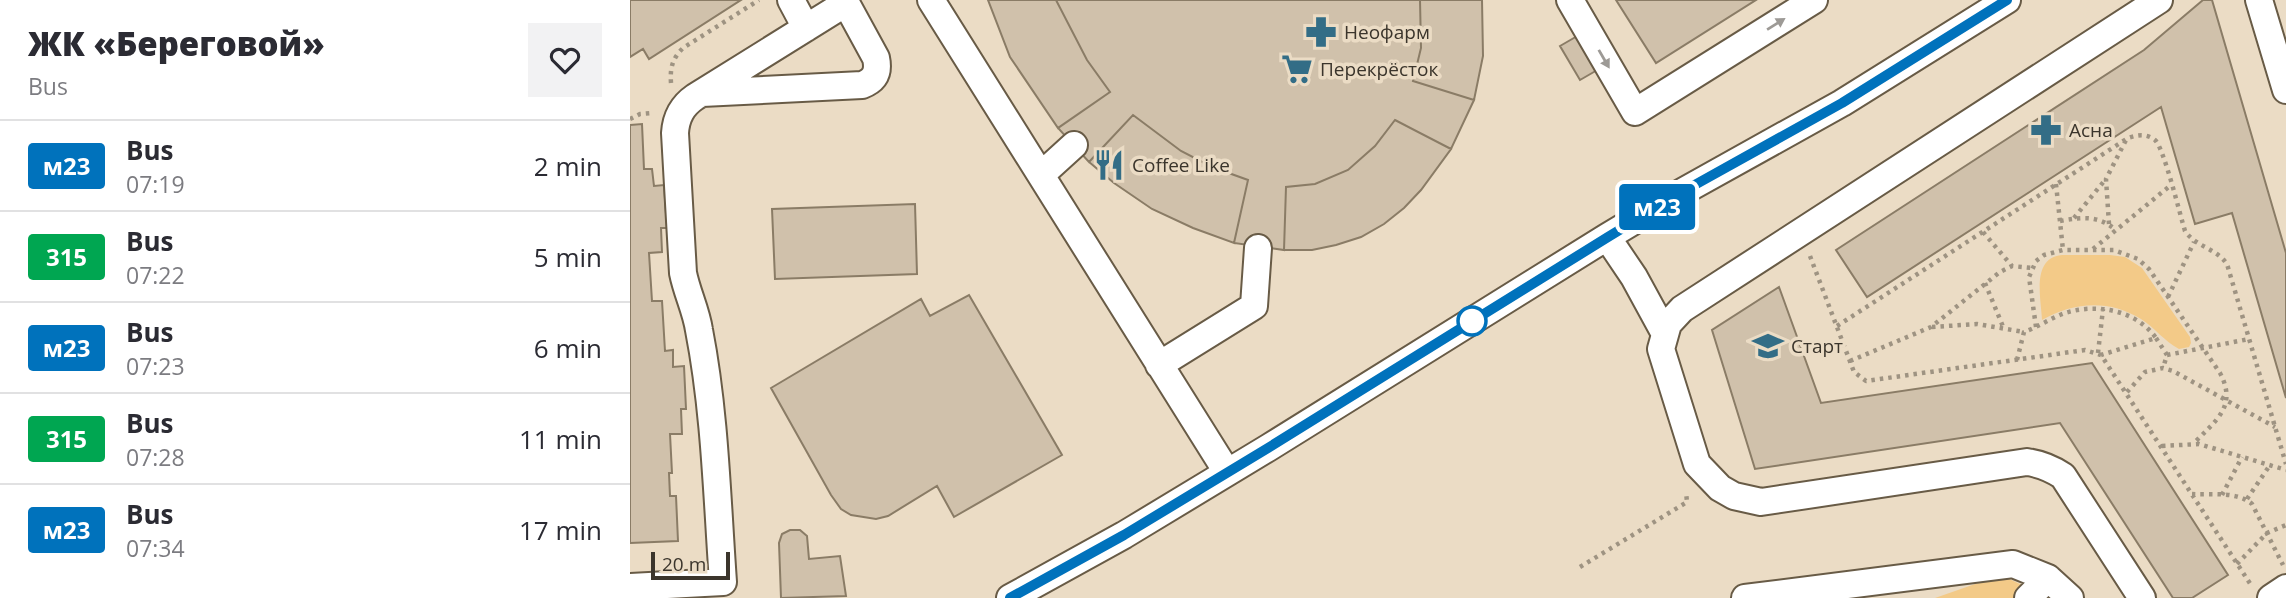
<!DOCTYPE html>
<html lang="en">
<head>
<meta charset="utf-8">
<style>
  body { margin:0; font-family:"Open Sans",sans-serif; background:#f2f2f3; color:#2b2b33; height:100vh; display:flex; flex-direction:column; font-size:26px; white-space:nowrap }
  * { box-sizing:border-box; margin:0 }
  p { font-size:23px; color:#7c7c81 }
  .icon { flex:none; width:38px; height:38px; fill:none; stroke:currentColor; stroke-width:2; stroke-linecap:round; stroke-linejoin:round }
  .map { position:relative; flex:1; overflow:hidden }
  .drawer { display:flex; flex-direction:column; background:#fff; width:630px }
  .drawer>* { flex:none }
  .badge { padding:0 14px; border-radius:5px; font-size:24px; line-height:46px }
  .scale { position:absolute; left:21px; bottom:18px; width:79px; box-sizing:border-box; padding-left:7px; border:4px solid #3b352c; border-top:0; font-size:19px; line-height:24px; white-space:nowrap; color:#3b352c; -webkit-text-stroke:5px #ebdcc5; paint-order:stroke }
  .map>.badge { position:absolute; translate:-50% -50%; box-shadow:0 0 0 4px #fff }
  .round { display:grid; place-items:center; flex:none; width:74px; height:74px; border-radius:0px; background:#f2f2f3 }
  .summary { display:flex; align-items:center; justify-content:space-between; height:119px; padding:0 28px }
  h1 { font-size:33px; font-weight:800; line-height:52px }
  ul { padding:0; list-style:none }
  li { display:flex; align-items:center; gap:21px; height:91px; padding:0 28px; border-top:2px solid #e1e1e2 }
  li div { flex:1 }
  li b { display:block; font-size:26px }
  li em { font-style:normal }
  li .badge { min-width:77px; font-weight:700; text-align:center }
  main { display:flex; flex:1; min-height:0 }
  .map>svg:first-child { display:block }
</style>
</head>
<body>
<main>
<section class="drawer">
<div class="summary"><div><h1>ЖК «Береговой»</h1><p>Bus</p></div><a class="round"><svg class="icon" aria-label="heart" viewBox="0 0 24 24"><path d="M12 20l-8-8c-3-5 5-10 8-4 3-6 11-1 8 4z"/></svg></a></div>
<ul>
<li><span class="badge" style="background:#0072bc;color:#fff">м23</span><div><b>Bus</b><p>07:19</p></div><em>2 min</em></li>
<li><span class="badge" style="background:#00a651;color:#fff">315</span><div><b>Bus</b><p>07:22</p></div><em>5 min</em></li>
<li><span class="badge" style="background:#0072bc;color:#fff">м23</span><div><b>Bus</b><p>07:23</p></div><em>6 min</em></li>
<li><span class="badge" style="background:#00a651;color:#fff">315</span><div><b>Bus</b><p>07:28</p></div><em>11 min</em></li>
<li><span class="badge" style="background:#0072bc;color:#fff">м23</span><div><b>Bus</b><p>07:34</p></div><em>17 min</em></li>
</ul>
</section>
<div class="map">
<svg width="1656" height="598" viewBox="0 0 1656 598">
  <rect width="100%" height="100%" fill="#ebdcc5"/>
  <path fill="#f3ca88" d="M1480 255 1495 257 1512 268 1560 337 1561 343 1559 347 1549 349C1534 341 1525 328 1511 319 1479 299 1443 302 1412 320 1411 298 1401 258 1432 255Z
    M1371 575 1392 585 1383 598H1305Z"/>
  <path fill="#d0c1ab" stroke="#8a7c66" stroke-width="2" d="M0 0H111L19 59 13 49 0 57Z
    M358 0H426L457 60 480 92 428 128 380 57Z
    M426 0H790L791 48 783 81 844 100 821 149 765 120 745 146 718 170 685 184 656 187 654 250 604 243 618 180 582 167 551 151 503 115 459 162 428 128 480 92 457 60Z
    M790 0H852L853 56 844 100 783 81 791 48Z
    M986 0H1126L1026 63Z
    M1573 0H1582L1656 253V398L1602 213 1565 224 1531 107 1237 297 1206 250 1514 50Z
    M949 35 969 69 950 80 930 46Z
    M503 115 551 151 582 167 618 180 604 243 563 228 522 209 484 183 459 162Z
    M765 120 821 149 791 190 774 208 754 224 731 237 706 245 682 250H654L656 187 685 184 718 170 745 146Z
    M12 124 14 169H22L24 186 34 185 37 228H31L32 252 19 253 22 301H32L35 351 43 350V367L54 366 56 409H51L52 434H40L42 473H39L40 496H46L48 541 0 543V125Z
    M285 204 287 274 145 279 142 209Z
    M1149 287 1191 403 1462 363 1598 575 1562 598H1543L1430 423 1125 469 1082 330Z
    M339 295 432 455 324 517 307 486 258 516 246 519 221 515 211 509 201 495 141 388 291 299 300 316Z
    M160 530H170L177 536 179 559 210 556 216 596 151 598 149 543 152 534Z"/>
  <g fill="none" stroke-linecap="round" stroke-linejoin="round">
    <defs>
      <path id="minor" d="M161 0 176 28
        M301 0 597 472
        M940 0 1005 112 1184 0
        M1629 0 1656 90
        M411 175 444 145
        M977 237 1004 277 1034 332
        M529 365 624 306 628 248
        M0 587 93 582C87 498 85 412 69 330 66 310 57 293 53 273L45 133C46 117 52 106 65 97L216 3 246 58C249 72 245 80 232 85L72 93
        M380 598 494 535 638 448 977 237 1052 192 1212 103 1377 0
        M1115 598 1383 564 1418 578 1440 598
        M1398 598 1418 578
        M1512 598 1433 476C1421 468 1411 464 1397 462L1131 502 1104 496 1090 488 1067 464 1031 349 1038 324 1052 309 1529 0
        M1641 598 1656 588"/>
    </defs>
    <use href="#minor" stroke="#685b46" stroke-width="30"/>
    <path stroke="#9e9382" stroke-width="4.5" stroke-dasharray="3.5 5" stroke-linecap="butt" d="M41 83C40 68 42 59 53 48L129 0
      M0 119 10 114 22 113
      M1426 184 1433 250
      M1444 218 1475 180
      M1430 221C1452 217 1468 215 1486 230
      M1479 224 1476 179 1497 138
      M1353 232 1382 266 1402 268
      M1463 249 1541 185
      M1180 256 1224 372 1236 381 1455 350 1471 355 1621 585
      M1355 283 1374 329
      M1538 297 1564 242
      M1207 326 1498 138C1507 135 1516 133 1525 140 1534 148 1550 215 1555 231 1566 247 1586 248 1597 264L1656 464
      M1302 327 1347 324 1394 332
      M1406 327 1399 277 1406 261 1414 255 1433 250H1484L1508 259 1519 269 1590 373C1608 407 1585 421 1563 444
      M1526 338 1537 355 1533 368
      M1468 353 1473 309
      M1537 355 1619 339
      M1387 360 1394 332C1408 327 1421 318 1435 313 1467 303 1506 310 1526 338L1471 355
      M1220 361 1301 327 1370 272 1382 266
      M1497 392 1515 372 1533 368 1543 371 1645 427
      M1532 446 1569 444 1656 470
      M1562 494C1581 495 1607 491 1622 504L1653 565
      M1592 495 1612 457
      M1617 499 1640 465
      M1607 564 1637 533 1656 525
      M950 567 1057 502 1056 492"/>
    <use href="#minor" stroke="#fff" stroke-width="26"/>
  </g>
  <defs><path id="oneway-solid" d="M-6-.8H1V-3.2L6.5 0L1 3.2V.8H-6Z" transform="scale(1.75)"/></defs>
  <g fill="#9d9a96">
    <use href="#oneway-solid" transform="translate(1146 24) rotate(-32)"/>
    <use href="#oneway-solid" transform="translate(974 59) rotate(60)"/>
  </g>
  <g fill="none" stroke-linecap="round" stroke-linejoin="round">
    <defs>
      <path id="line" d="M380 598 494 535 638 448 978 237 1052 192 1212 103 1377 0"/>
    </defs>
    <use href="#line" stroke="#fff" stroke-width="16"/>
    <use href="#line" stroke="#0072bc" stroke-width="10"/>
  </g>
  <defs>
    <symbol id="pharmacy-bare" viewBox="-9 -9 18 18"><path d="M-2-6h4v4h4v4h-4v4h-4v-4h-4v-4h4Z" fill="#336d86" stroke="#ebdcc5" stroke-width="2.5" paint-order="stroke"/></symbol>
    <symbol id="supermarket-bare" viewBox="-9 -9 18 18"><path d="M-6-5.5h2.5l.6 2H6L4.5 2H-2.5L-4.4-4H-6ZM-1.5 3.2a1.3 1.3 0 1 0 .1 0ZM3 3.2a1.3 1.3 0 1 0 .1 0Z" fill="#336d86" stroke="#ebdcc5" stroke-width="2.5" paint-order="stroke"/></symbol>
    <symbol id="restaurant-bare" viewBox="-9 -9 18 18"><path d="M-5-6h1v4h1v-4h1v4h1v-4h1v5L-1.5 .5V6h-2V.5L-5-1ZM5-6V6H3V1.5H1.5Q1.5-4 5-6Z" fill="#336d86" stroke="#ebdcc5" stroke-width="2.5" paint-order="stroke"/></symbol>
    <symbol id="school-bare" viewBox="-9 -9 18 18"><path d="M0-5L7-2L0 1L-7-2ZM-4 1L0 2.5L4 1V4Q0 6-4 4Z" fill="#336d86" stroke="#ebdcc5" stroke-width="2.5" paint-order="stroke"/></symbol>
  </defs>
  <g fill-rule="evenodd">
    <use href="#pharmacy-bare" x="669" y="10" width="44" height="44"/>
    <use href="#supermarket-bare" x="645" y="47" width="44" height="44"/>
    <use href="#pharmacy-bare" x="1394" y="108" width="44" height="44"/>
    <use href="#restaurant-bare" x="457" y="143" width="44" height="44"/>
    <use href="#school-bare" x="1116" y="324" width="44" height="44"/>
  </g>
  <circle fill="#fff" stroke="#0072bc" stroke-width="3.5" cx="842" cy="321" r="14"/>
  <g text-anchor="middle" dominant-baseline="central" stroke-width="7" stroke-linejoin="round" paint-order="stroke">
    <g font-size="19" fill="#3b352c" stroke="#ebdcc5" text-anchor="start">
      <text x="714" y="32">Неофарм</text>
      <text x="690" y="69">Перекрёсток</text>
      <text x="1439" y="130">Асна</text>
      <text x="502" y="165">Coffee Like</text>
      <text x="1161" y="346">Старт</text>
    </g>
  </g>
</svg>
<div class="scale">20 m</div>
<b class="badge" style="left:1027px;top:207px;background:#0072bc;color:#fff">м23</b>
</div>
</main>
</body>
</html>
